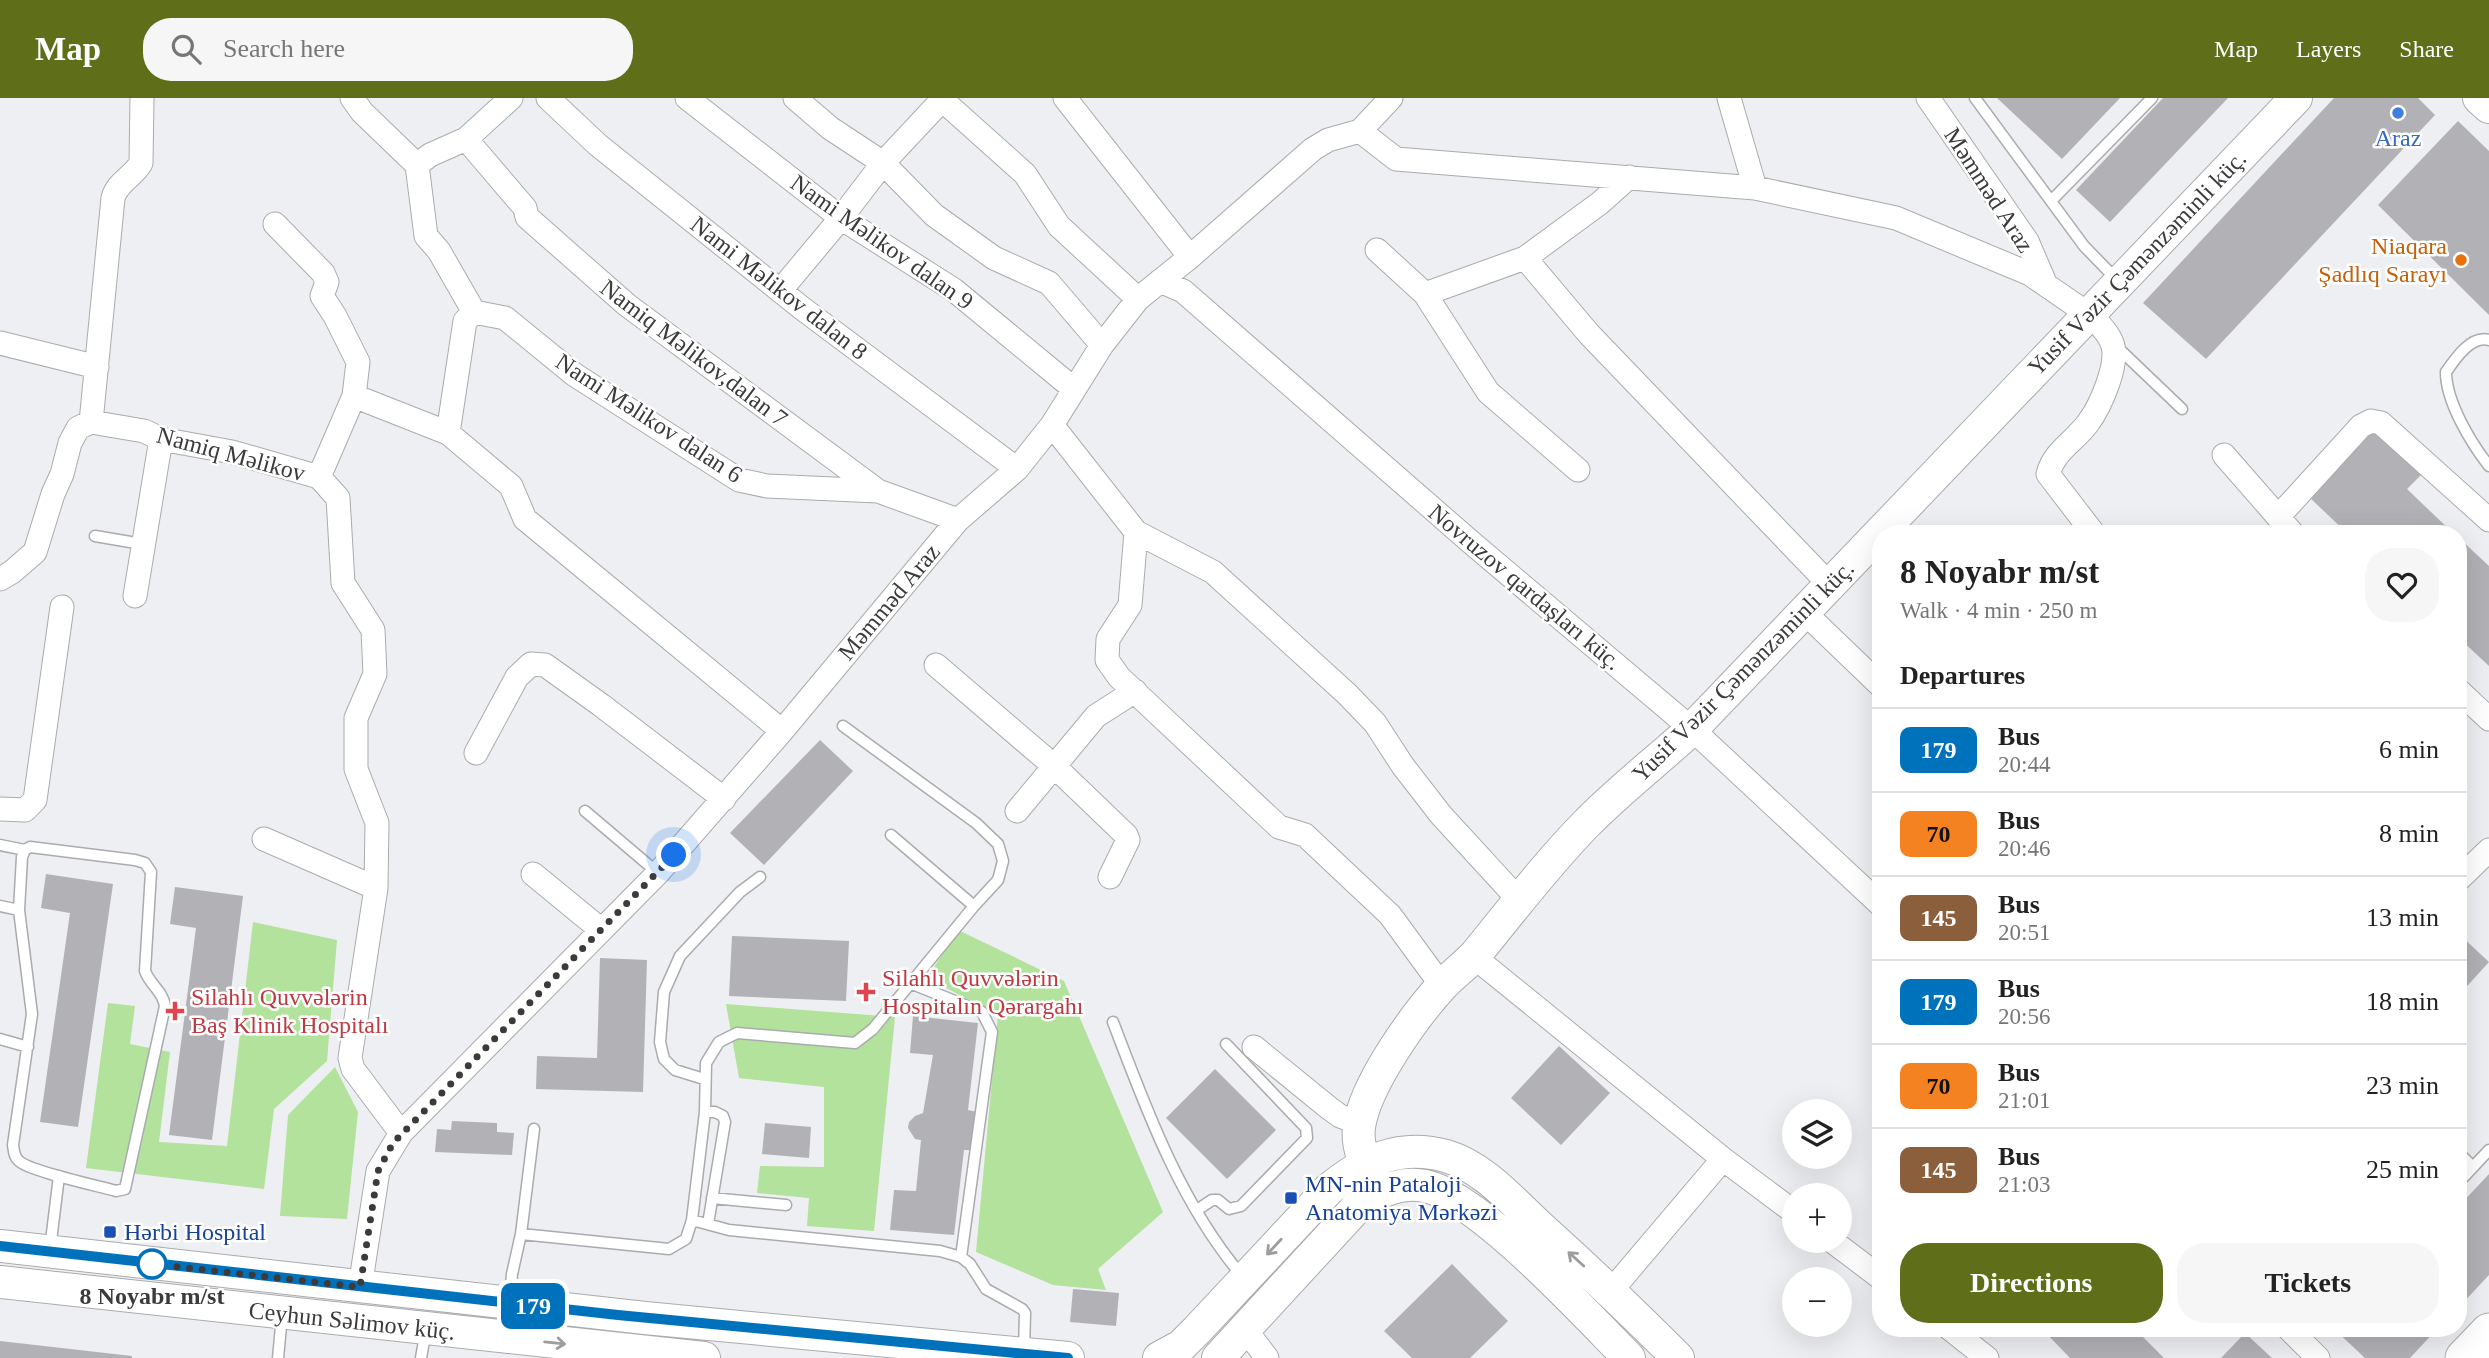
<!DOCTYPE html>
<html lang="en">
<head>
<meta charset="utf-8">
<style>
  body { margin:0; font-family:Georgia,serif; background:#f6f6f6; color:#222; height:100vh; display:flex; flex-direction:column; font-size:26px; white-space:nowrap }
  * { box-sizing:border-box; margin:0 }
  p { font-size:23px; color:#767676 }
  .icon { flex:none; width:38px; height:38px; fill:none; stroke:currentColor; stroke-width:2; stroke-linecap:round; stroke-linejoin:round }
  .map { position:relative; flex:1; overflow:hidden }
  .side { position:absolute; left:1872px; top:427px; width:595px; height:812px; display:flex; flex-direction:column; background:#fff; border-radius:28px; box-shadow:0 7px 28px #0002 }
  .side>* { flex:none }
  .badge { padding:0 14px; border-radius:10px; font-size:24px; line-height:46px }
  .controls { position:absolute; left:1782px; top:1001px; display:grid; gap:14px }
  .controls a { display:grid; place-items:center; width:70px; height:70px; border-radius:50%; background:#fff; box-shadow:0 7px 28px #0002; font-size:35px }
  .you { position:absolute; width:35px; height:35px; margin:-18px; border:5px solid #fff; border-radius:50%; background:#1a73e8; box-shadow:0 0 0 10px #1a73e833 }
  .map>.badge { position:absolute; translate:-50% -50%; box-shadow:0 0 0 4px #fff }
  h2 { padding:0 28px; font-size:26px; line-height:63px }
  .round { display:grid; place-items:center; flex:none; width:74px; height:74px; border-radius:28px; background:#f6f6f6 }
  .overview { display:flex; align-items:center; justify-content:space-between; height:119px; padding:0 28px }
  h1 { font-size:33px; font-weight:700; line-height:52px }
  .cta { display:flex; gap:14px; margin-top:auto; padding:14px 28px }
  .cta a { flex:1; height:80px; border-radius:28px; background:#5e6e19; color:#fff; font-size:28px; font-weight:700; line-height:80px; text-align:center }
  .cta a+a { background:#f6f6f6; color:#222 }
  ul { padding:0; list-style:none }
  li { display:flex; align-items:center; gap:21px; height:84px; padding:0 28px; border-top:2px solid #e0e0e0 }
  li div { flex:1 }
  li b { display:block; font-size:26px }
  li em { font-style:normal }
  li .badge { min-width:77px; font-weight:700; text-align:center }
  header { display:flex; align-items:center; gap:42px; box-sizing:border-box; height:98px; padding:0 35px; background:#5e6e19; color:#fff }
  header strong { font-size:33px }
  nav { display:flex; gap:38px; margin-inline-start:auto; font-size:24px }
  .search { width:490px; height:63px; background:#f6f6f6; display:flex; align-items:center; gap:18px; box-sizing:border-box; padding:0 24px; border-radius:28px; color:#767676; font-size:26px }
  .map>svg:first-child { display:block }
</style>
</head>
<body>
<header>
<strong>Map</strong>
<div class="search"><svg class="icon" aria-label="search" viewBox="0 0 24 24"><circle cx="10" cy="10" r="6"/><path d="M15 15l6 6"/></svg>Search here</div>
<nav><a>Map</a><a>Layers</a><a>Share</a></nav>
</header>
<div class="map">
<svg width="2489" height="1260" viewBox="0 0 2489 1260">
  <rect width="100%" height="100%" fill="#eeeff2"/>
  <path fill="#b2e29b" d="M253 824 337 842 327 963 274 1011 264 1091 86 1070 108 905 135 908 130 946 170 954 159 1044 227 1048Z
    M958 832 1064 883 1163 1114 1098 1171 1106 1192 1053 1187 976 1154 998 917 927 880Z
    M726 906 895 919 874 1133 807 1128 809 1100 757 1095 760 1068 824 1069V989L739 980Z
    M335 969 358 1014 347 1121 280 1118 288 1017Z"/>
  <path fill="#b2b2b6" d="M1997 0H2120L2062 61Z
    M2163 0H2228L2110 124 2076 92Z
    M2334 0H2418L2435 17 2206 261 2143 205Z
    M2458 23 2489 53V217L2378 107Z
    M2371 331 2421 377 2407 391 2454 436H2348L2308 398Z
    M2459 440 2489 468V568L2459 540Z
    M820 642 853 673 764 767 730 735Z
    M46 776 113 786 78 1029 40 1024 70 815 41 810Z
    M175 789 243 798 212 1042 169 1037 196 830 170 826Z
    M2459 836 2489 864 2459 897Z
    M732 838 849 843 846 903 729 898Z
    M600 860 647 862 643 994 536 991 537 958 597 960Z
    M913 918 978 925 968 1012 977 1014 973 1052H964L954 1137 890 1132 894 1092 916 1093 921 1042 915 1041 908 1030 909 1024 915 1018 923 1015 933 957 910 955Z
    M1559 948 1610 995 1561 1047 1511 1000Z
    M1215 971 1276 1032 1227 1081 1166 1020Z
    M452 1023 497 1025V1034L514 1035 512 1057 435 1054 437 1031 451 1032Z
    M765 1025 811 1029 809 1060 762 1056Z
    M2489 1076V1177L2459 1209V1108Z
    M1452 1166 1508 1223 1470 1260H1412L1384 1233Z
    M1073 1191 1119 1195 1116 1228 1070 1224Z
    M2041 1230H2134L2164 1260H2070Z
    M2333 1230H2438L2410 1260H2365Z
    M2245 1235 2272 1260H2221Z
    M0 1243 132 1258V1260H0Z"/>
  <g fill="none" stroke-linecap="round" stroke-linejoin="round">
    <defs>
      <path id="service" d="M1975 0 2084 148 2117 182
        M2051 103 2152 0
        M2489 242C2471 237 2455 261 2446 274 2446 304 2471 345 2489 368
        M2115 247 2182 311
        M95 438 142 446
        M585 713 658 775
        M891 737 974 808
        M0 747 25 752
        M30 749 135 762 145 765 151 774 145 873C150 887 163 893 165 908L125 1091 116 1093C99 1088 29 1073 19 1063 14 1059 14 1053 13 1047L32 916 19 812 22 759 25 752Z
        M2459 756 2472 769
        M0 808 19 812
        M910 885 982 914 992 934 961 1159
        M1113 924C1146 1011 1181 1107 1243 1179
        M0 941 28 949
        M704 981 675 972 664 961 660 944 664 894 680 858 740 794 760 779
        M705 1014H715L723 1018 725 1024 708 1126
        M2459 1055 2473 1069
        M2459 1084 2489 1052
        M712 1100 786 1107
        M1197 1112 1212 1102H1218L1229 1111 1241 1108 1307 1040 1306 1030 1226 946
        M692 1122 729 1132 940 1153 961 1159 970 1166 986 1191 1022 1211 1025 1215 1024 1254
        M521 1136 534 1031
        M50 1151 59 1078
        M510 1201 512 1176 521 1136 669 1151 686 1141 692 1122 705 1014 706 965 719 944 737 935 855 945 873 931 974 808 998 782 1003 763 998 746 976 725 843 628
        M278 1260 282 1218
        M421 1260 426 1232"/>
      <path id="minor" d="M142 0 141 65C133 79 117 84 113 100L91 324 144 333 161 341 232 354 319 379 354 298 448 335 511 388 525 421 782 633
        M352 0 362 14 417 67
        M548 0 598 47 803 211 1017 371
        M687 0 841 120 954 192 1074 291
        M795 0 830 30 883 65 934 117 994 160 1049 185 1102 247
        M940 0 1025 76 1059 128 1138 201
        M1065 0 1190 159
        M1729 0 1755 90
        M1928 0 2027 143 2046 187
        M1360 33 1396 61 1755 90 1896 120 2030 176 2088 216
        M466 41 525 110 527 119 627 207 878 393 958 422
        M275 126 323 175 327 184 322 198 335 218 358 264 354 298
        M1377 152 1425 196
        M1525 160 1589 236 1830 487
        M1160 183 1183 193 1473 446 1692 631 1881 807
        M780 193 841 120 883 65 942 2
        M474 214 505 220 575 277 739 382 767 388 878 393
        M2089 215C2097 224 2108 234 2112 245 2120 265 2100 309 2088 325 2075 343 2054 353 2048 376L2094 436
        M0 245 97 269
        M1052 327 1136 434 1213 474 1347 596 1375 625 1403 668 1441 717 1519 802
        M448 335 465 223 474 214 439 153 426 138 417 67 430 57 466 41 511 0
        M2224 357 2293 436
        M1578 372 1488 294 1425 196 1525 160 1600 105 1629 79
        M2278 419 2361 328 2371 323 2381 325 2489 422
        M1136 434 1130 507 1108 541 1107 562 1119 579 1279 729 1305 737 1390 817 1442 888
        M0 481 12 474 35 454 53 396 62 376 70 345 78 330 91 324
        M135 498 161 341
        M1805 515 1881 588
        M936 567 1054 668 1126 737 1128 742 1110 779
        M2459 593 2489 621
        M476 655 517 579 531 566 545 567 601 607 724 701
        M0 711 25 712 35 702 62 509
        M1017 713 1096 618 1135 593
        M264 741 376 790 377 725 356 671V620L375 576 373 532 343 485 338 400 319 379
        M533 776 600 831
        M2459 781 2489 752
        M376 790 350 960 353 971 401 1035
        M1473 858 1723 1061 1794 1114
        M1254 949 1329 1010 1340 1018 1359 1025
        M1832 1143 1881 1180
        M360 1189 378 1073 401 1035 658 775 782 633 958 422 1017 371 1052 327 1102 247 1138 201 1190 159 1313 51 1328 42 1360 33 1391 0
        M1611 1193 1723 1061
        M1949 1230 1987 1260
        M2288 1230 2318 1260
        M1245 1231 1267 1260"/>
      <path id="secondary" d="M2479 0 2489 9
        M1379 1094C1369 1074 1356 1052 1359 1029 1365 987 1413 920 1441 889 1452 877 1465 868 1476 856 1512 812 1546 767 1585 727 1618 693 1657 663 1692 631L2296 0
        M0 1148 645 1220 1068 1260
        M0 1184 704 1260
        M1159 1260 1181 1248 1197 1232 1328 1092C1363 1063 1399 1045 1446 1058 1483 1069 1511 1102 1539 1128 1587 1171 1633 1215 1678 1260
        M1218 1260 1360 1106C1380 1093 1401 1083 1425 1088 1479 1099 1587 1218 1629 1260"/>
      <path id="primary" d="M2464 1260 2489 1234"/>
    </defs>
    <use href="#service" stroke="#aaabae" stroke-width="13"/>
    <use href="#minor" stroke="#aaabae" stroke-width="25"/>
    <use href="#secondary" stroke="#aaabae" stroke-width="34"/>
    <use href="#primary" stroke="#aaabae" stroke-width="39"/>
    <use href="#service" stroke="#fff" stroke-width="10"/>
    <use href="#minor" stroke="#fff" stroke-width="23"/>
    <use href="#secondary" stroke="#fff" stroke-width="32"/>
    <use href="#primary" stroke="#fff" stroke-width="37"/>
  </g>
  <defs><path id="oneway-shaft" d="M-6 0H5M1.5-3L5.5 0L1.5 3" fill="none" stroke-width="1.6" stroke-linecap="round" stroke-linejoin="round" transform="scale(1.75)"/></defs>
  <g stroke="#9d9d9e">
    <use href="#oneway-shaft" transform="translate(1274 1149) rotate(133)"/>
    <use href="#oneway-shaft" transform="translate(1576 1161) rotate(-138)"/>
    <use href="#oneway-shaft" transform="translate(555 1245) rotate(6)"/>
  </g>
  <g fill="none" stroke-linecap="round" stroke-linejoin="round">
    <defs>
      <path id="line" d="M0 1148 618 1217 1068 1260"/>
    </defs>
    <use href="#line" stroke="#fff" stroke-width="16"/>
    <use href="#line" stroke="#0072bc" stroke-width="10"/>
    <path stroke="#3b3b3c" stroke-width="7" stroke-dasharray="0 12.6" d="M152 1166 360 1189 378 1073 393 1045 674 757"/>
  </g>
  <circle fill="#3f7fe0" stroke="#fff" stroke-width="2.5" cx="2398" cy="15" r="7"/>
  <circle fill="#e8710a" stroke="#fff" stroke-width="2.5" cx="2461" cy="162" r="7"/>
  <g fill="#e0444e" stroke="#fff" stroke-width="2.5">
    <path d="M862.5 883.5h7v7h7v7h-7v7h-7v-7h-7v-7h7z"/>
    <path d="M171.5 902.5h7v7h7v7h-7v7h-7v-7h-7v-7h7z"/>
  </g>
  <g fill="#1a4fb4" stroke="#fff" stroke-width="2.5">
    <rect x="1284" y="1093" width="14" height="14" rx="3.5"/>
    <rect x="103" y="1127" width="14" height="14" rx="3.5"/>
  </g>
  <circle fill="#fff" stroke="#0072bc" stroke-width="3.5" cx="152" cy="1166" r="14"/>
  <g text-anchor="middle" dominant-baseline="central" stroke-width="5" stroke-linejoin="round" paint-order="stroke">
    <g font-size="24" fill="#366cbe" stroke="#fff">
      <text x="2398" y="40">Araz</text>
    </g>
    <g font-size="24" fill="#3b3b3c" stroke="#fff">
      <text transform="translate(1989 92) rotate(57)">Məmməd Araz</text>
      <text transform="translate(882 144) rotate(35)">Nami Məlikov dalan 9</text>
      <text transform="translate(2137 165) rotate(-46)">Yusif Vəzir Çəmənzəminli küç.</text>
      <text transform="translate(779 190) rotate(38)">Nami Məlikov dalan 8</text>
      <text transform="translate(694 255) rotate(37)">Namiq Məlikov,dalan 7</text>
      <text transform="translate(649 320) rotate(33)">Nami Məlikov dalan 6</text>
      <text transform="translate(231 356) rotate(15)">Namiq Məlikov</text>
      <text transform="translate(1525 489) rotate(40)">Novruzov qardaşları küç.</text>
      <text transform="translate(889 504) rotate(-50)">Məmməd Araz</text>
      <text transform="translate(1743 573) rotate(-45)">Yusif Vəzir Çəmənzəminli küç.</text>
      <text transform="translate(352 1223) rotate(6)">Ceyhun Səlimov küç.</text>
    </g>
    <g font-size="24" fill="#c56008" stroke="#fff" text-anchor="end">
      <text x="2447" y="148">Niaqara<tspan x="2447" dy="28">Şadlıq Sarayı</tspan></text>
    </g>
    <g font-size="24" fill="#be3a42" stroke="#fff" text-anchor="start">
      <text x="882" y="880">Silahlı Quvvələrin<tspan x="882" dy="28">Hospitalın Qərargahı</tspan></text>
      <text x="191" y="899">Silahlı Quvvələrin<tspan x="191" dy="28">Baş Klinik Hospitalı</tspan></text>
    </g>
    <g font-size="24" fill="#164399" stroke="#fff" text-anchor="start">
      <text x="1305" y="1086">MN-nin Pataloji<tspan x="1305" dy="28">Anatomiya Mərkəzi</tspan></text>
      <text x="124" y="1134">Hərbi Hospital</text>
    </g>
    <g font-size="24" font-weight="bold" fill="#3b3b3c" stroke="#fff">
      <text x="152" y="1198">8 Noyabr m/st</text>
    </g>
  </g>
</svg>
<div class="controls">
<a><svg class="icon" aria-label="layers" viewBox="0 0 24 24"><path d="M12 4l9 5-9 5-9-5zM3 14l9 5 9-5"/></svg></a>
<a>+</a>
<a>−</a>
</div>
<div class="you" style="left:674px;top:757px"></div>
<b class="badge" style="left:533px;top:1208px;background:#0072bc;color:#fff">179</b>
<section class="side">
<div class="overview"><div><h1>8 Noyabr m/st</h1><p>Walk · 4 min · 250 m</p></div><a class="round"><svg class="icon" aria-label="heart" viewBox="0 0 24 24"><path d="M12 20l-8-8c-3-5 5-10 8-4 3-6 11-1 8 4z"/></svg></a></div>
<h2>Departures</h2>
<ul>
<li><span class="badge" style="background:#0072bc;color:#fff">179</span><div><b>Bus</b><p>20:44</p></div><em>6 min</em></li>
<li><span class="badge" style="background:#f58220;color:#111">70</span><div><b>Bus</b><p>20:46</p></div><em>8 min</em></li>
<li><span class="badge" style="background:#8b5e3c;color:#fff">145</span><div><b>Bus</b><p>20:51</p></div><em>13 min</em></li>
<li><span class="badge" style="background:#0072bc;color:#fff">179</span><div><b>Bus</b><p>20:56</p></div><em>18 min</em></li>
<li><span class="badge" style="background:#f58220;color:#111">70</span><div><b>Bus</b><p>21:01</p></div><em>23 min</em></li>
<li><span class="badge" style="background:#8b5e3c;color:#fff">145</span><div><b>Bus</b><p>21:03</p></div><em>25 min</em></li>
</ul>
<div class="cta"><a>Directions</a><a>Tickets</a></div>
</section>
</div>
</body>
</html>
